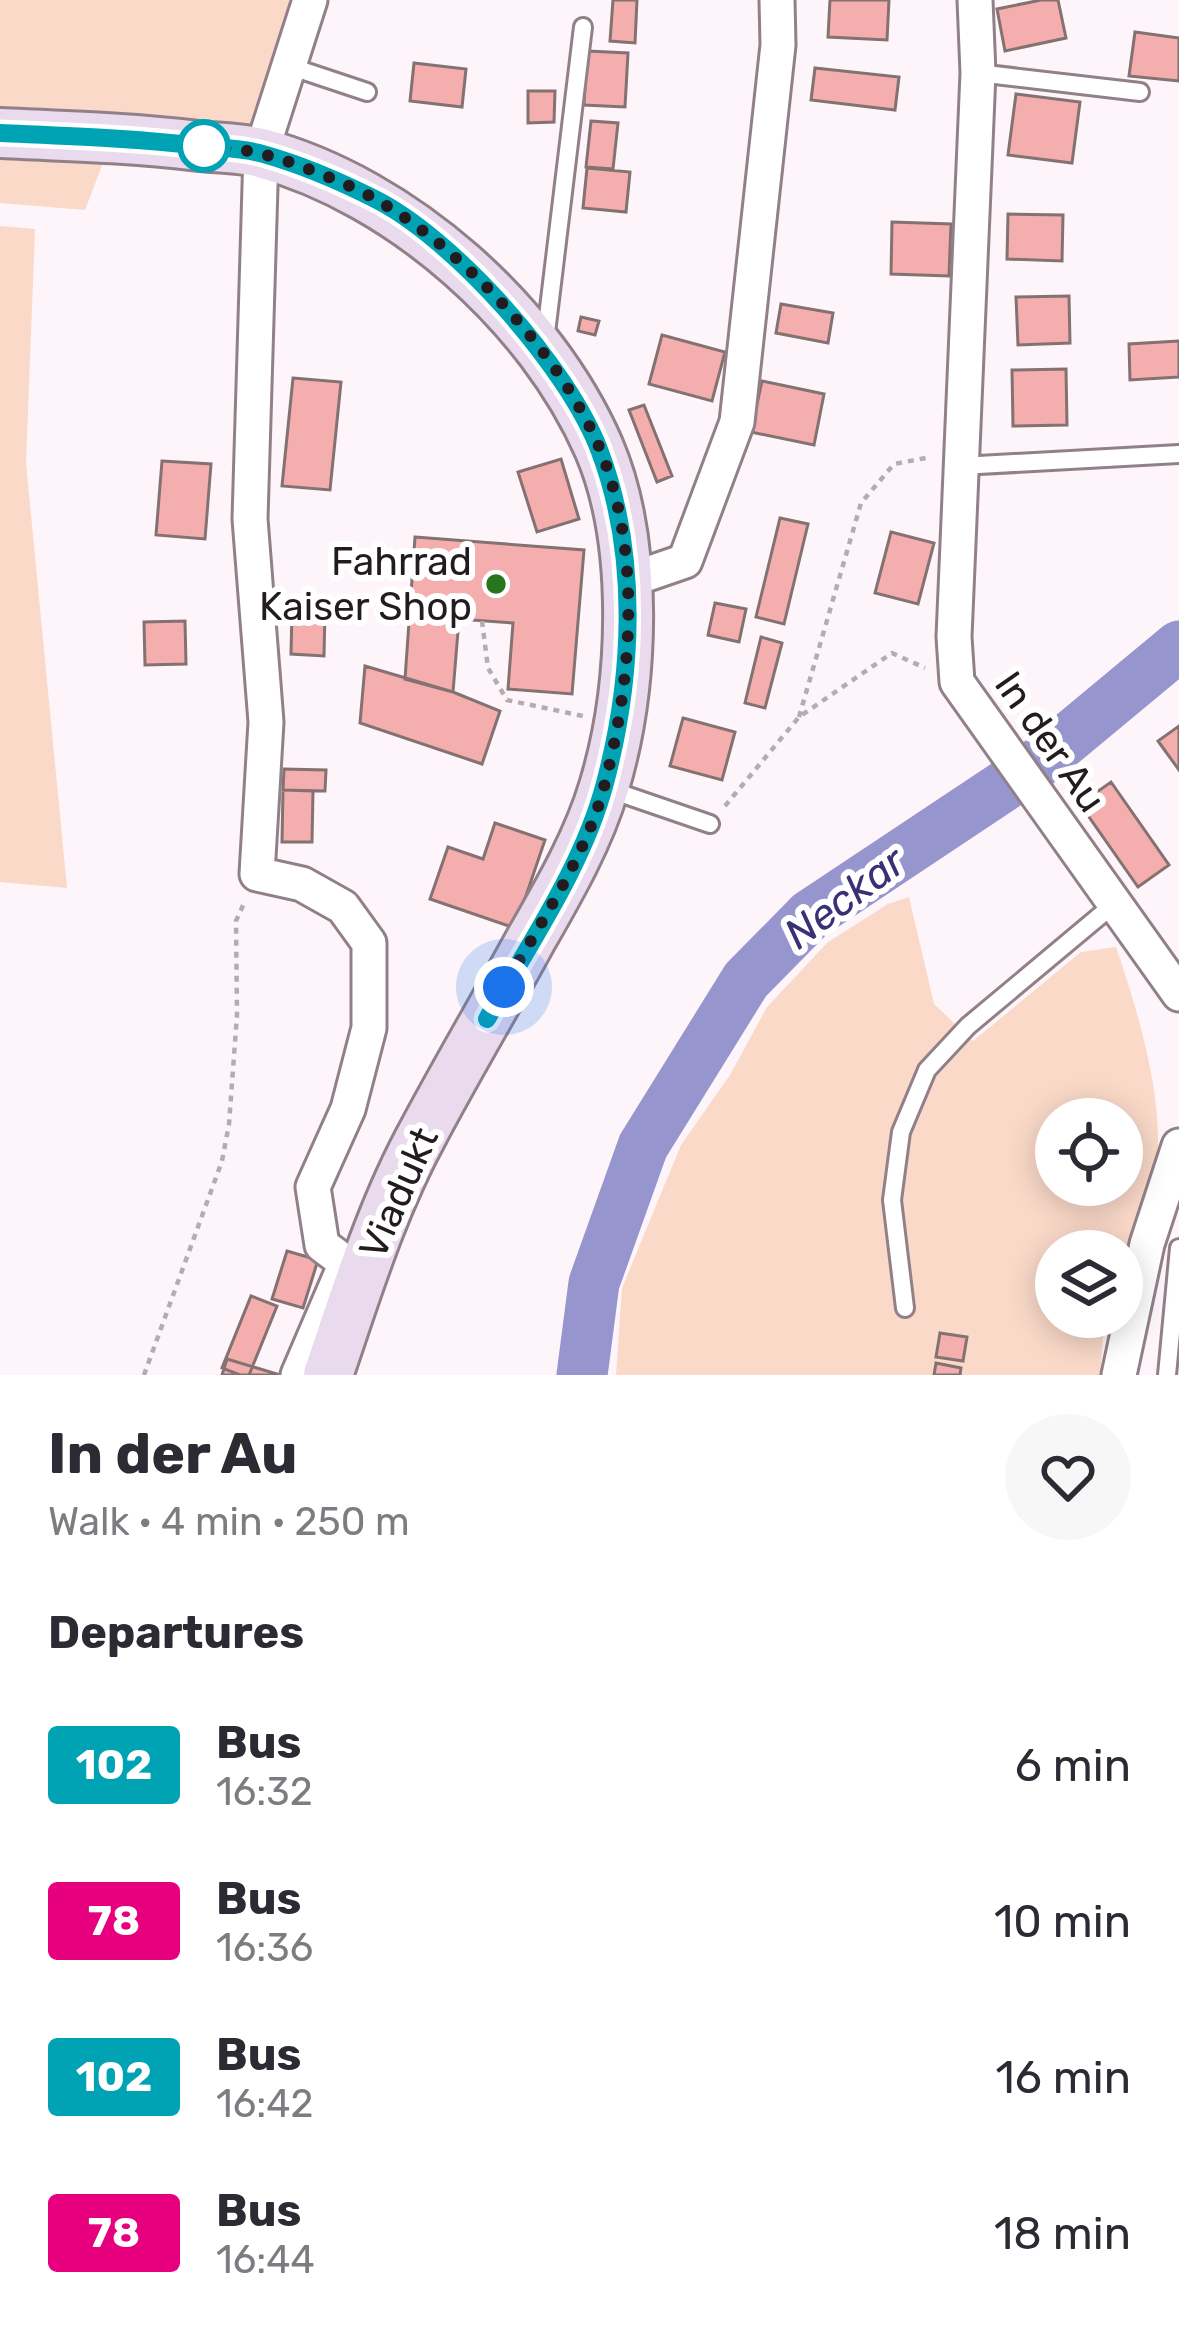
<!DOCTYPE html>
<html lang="en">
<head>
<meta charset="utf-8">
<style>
  body { margin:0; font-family:Rubik,sans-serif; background:#f7f7f7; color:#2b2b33; height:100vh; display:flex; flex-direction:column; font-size:45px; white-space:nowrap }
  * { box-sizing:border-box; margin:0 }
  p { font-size:39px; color:#7c7c81 }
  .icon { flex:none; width:66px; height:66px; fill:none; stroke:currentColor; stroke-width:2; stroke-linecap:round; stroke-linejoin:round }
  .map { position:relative; height:1375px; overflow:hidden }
  .details { display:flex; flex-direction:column; background:#fff; flex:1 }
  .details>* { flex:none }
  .badge { padding:0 24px; border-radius:9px; font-size:42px; line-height:78px }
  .buttons { position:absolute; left:1035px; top:1098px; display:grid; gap:24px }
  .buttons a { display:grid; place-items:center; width:108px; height:108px; border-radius:50%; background:#fff; box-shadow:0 6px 30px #0003; font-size:60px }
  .you { position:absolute; width:60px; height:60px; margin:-30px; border:9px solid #fff; border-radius:50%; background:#1a73e8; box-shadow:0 0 0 18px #1a73e833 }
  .map>.badge { position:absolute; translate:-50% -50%; box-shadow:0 0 0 6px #fff }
  h2 { padding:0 48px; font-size:45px; line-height:108px }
  .round { display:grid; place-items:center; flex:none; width:126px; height:126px; border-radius:63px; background:#f7f7f7 }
  .head { display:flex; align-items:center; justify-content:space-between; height:204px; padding:0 48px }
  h1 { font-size:57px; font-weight:700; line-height:90px }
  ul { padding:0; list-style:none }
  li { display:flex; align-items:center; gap:36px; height:156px; padding:0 48px }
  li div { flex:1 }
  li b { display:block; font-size:45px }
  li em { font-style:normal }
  li .badge { min-width:132px; font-weight:700; text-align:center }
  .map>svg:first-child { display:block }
</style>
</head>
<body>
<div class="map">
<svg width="1179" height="1375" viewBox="0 0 1179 1375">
  <rect width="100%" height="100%" fill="#fdf5f9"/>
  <path fill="#fad9c8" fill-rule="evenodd" d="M0 0H289L277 83 257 125 122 113 85 210 0 203Z
    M0 226 35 229 26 463 67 888 0 882Z
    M909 897 934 1004 973 1041 1081 952 1116 947C1137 1008 1166 1103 1156 1168 1150 1204 1133 1241 1122 1276V1251H1056V1317H1109L1103 1338 1100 1375H616L622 1288 681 1145 730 1075 767 1007 828 942 888 904ZM1056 1119H1122V1185H1056Z"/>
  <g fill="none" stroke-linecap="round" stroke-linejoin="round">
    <path stroke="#9795ce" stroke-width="51" d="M582 1375 594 1283 643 1146 746 980 810 915 1037 764 1179 646"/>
  </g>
  <path fill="#f4aeae" stroke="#847171" stroke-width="3" d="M613 0H637L635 43 610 41Z
    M830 0H889L887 40 828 37Z
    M1041 0H1058L1066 38 1005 51 997 9Z
    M1135 32 1179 38V81L1129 76Z
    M587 51 628 53 625 107 584 105Z
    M414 63 466 69 462 107 410 101Z
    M815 68 899 77 895 110 811 100Z
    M528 91H555L554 122 528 123Z
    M1016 94 1080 102 1072 163 1008 155Z
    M591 121 618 123 613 169 586 167Z
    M587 168 630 172 626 212 583 208Z
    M1008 214 1063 215 1062 261 1007 259Z
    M892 222 951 224 949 276 891 274Z
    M1069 296 1070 343 1018 345 1016 297Z
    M781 304 833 313 828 343 776 333Z
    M581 317 599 321 595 335 578 331Z
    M662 335 725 352 712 401 649 384Z
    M1179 341V377L1130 380 1129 344Z
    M1066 369 1067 425 1013 426 1012 370Z
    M293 378 341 382 330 490 282 486Z
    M762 381 824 394 814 445 751 432Z
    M644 405 672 476 657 482 629 410Z
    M561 459 579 519 537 532 518 472Z
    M162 461 211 464 205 539 156 535Z
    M780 518 808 524 784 624 756 617Z
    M891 532 934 543 918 604 875 593Z
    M415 537 584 550 572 694 508 689 513 623 459 619 453 692 405 679Z
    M715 603 746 609 739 642 708 635Z
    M292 611H325L324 656 291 654Z
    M185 621 186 664 145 665 144 622Z
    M761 637 782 643 765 708 745 703Z
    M365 666 453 692 500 711 482 764 360 723Z
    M683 718 735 732 722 780 670 766Z
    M1179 726V770L1158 741Z
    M284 769 326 770 325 791 283 790Z
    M1111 782 1169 865 1138 887 1080 804Z
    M283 790 313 791 312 842H282Z
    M495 823 545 840 515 928 430 899 448 847 483 859Z
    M287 1251 318 1260 303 1308 272 1299Z
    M251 1296 277 1306 249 1375H240L222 1368Z
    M940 1333 967 1337 963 1361 936 1357Z
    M227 1359 280 1375H222Z
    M936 1363 961 1368 960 1375H934Z"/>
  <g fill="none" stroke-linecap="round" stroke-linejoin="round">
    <defs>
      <path id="service" d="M289 66 367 92
        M978 73 1140 92
        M545 341 583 27
        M961 466 1179 454
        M605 788 710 824
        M905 1308 892 1200 901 1132 927 1070 968 1026 1114 904
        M1167 1375 1179 1248"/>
      <path id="minor" d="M975 0 978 73 954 637 957 682 1179 994
        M627 581 685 561 737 422 778 45 777 0
        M298 1375 346 1263 322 1245 313 1187 348 1109 369 1028V943L343 907 302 884 257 874 266 722 250 519 261 153 310 0
        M1119 1375 1147 1244 1179 1146"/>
      <path id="secondary" d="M0 133C67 136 132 138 199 146 219 148 242 148 261 153 402 191 541 315 599 448 640 544 634 688 604 787 588 841 558 892 530 941 495 1005 458 1067 424 1131 382 1207 356 1293 328 1375"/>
    </defs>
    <use href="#service" stroke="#928089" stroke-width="22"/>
    <use href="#minor" stroke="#928089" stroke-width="39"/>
    <use href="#secondary" stroke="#928089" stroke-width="54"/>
    <path stroke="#b4acb0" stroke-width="4.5" stroke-dasharray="6 6" stroke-linecap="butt" d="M482 621 488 668 507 700 583 716
      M799 717 861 503 894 464 931 457
      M725 806 799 717 892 653 925 668
      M144 1375 222 1161 229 1124 237 1015 236 921 245 901"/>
    <use href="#service" stroke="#fff" stroke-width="16"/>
    <use href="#minor" stroke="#fff" stroke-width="33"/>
    <use href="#secondary" stroke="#e9daee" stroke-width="48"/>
  </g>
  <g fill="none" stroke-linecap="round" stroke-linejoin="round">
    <defs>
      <path id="line" d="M0 133C67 136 133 138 200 146 220 148 243 148 263 154 299 164 339 181 373 198 453 237 569 368 600 452 639 556 633 677 605 783 583 867 528 945 487 1019"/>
    </defs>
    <use href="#line" stroke="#fff" stroke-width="27"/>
    <use href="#line" stroke="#00a3b4" stroke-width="18"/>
    <path stroke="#221b1f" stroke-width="12" stroke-dasharray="0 21.6" d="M204 146C222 148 241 149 258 153 287 159 352 185 377 200 465 251 561 355 600 449 642 552 632 678 605 783 587 855 540 923 504 987"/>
  </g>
  <circle fill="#fff" stroke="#00a3b4" stroke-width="6" cx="204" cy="146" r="24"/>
  <circle fill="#27761e" stroke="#fff" stroke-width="4.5" cx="496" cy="584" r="12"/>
  <g text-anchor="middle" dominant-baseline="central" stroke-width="12" stroke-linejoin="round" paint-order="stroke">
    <g font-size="39" fill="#221b1f" stroke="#fff" text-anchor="end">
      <text x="472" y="562">Fahrrad<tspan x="472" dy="45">Kaiser Shop</tspan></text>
    </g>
    <g font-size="39" fill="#221b1f" stroke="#fff">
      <text transform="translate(1050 742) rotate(55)">In der Au</text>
      <text transform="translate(399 1193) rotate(-66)">Viadukt</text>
    </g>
    <g font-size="42" font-style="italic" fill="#3a3075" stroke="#fff">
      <text transform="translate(845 898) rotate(-37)">Neckar</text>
    </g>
  </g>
</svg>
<div class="buttons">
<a><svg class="icon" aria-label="locate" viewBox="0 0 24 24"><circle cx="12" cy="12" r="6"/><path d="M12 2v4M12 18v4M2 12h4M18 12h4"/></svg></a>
<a><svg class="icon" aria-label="layers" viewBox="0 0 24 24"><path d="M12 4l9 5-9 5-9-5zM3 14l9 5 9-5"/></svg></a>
</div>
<div class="you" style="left:504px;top:987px"></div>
</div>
<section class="details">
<div class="head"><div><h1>In der Au</h1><p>Walk · 4 min · 250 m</p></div><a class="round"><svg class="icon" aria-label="heart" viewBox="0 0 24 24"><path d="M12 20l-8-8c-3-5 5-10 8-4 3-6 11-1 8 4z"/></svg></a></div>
<h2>Departures</h2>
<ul>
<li><span class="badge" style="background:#00a3b4;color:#fff">102</span><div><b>Bus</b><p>16:32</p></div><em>6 min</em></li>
<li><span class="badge" style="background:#e6007e;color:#fff">78</span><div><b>Bus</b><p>16:36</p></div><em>10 min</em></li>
<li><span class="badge" style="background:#00a3b4;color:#fff">102</span><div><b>Bus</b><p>16:42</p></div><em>16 min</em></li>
<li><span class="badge" style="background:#e6007e;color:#fff">78</span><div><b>Bus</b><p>16:44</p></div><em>18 min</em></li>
</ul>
</section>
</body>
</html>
